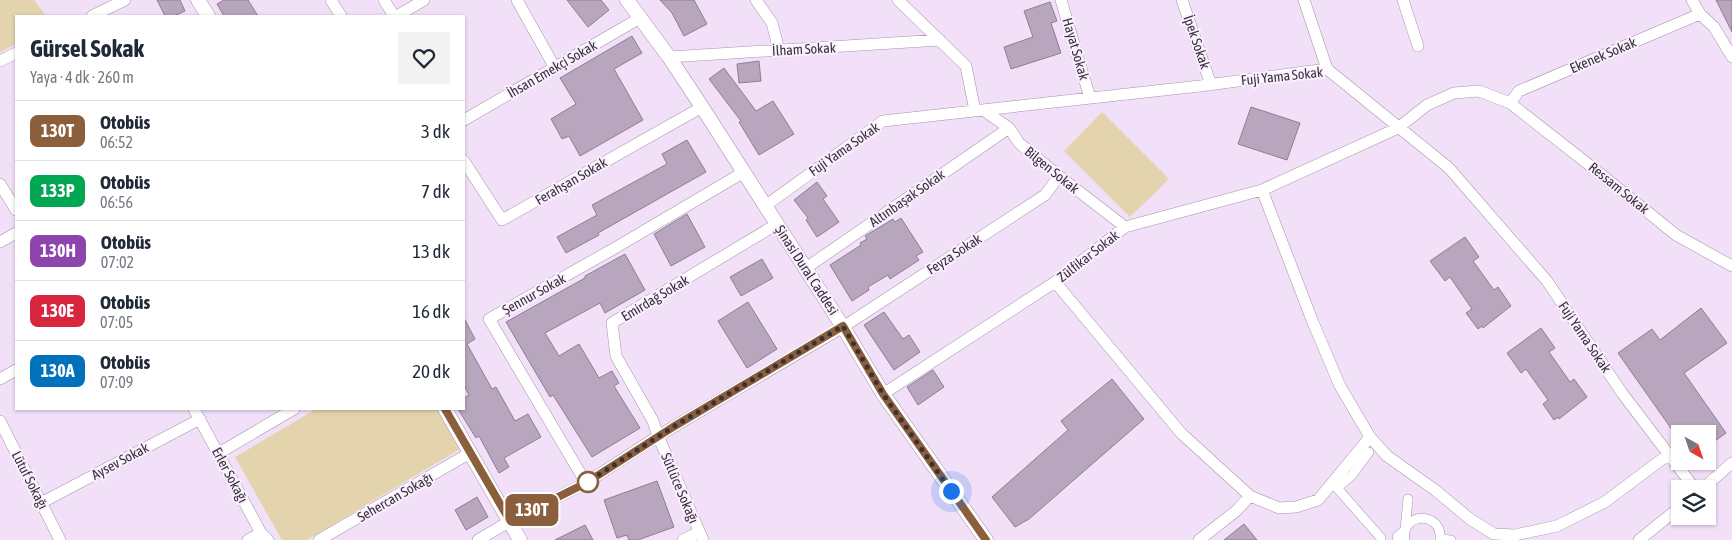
<!DOCTYPE html>
<html lang="tr">
<head>
<meta charset="utf-8">
<style>
  body { margin:0; font-family:"Asap Condensed",sans-serif; background:#f2f2f3; color:#1f2937; height:100vh; display:flex; flex-direction:column; font-size:19px; white-space:nowrap }
  * { box-sizing:border-box; margin:0 }
  p { font-size:16px; color:#747a83 }
  .icon { flex:none; width:28px; height:28px; fill:none; stroke:currentColor; stroke-width:2; stroke-linecap:round; stroke-linejoin:round }
  .map { position:relative; flex:1; overflow:hidden }
  .sheet { position:absolute; left:15px; top:15px; width:450px; height:395px; display:flex; flex-direction:column; background:#fff; border-radius:0px; box-shadow:0 1px 4px #0004 }
  .sheet>* { flex:none }
  .badge { padding:0 10px; border-radius:8px; font-size:18px; line-height:32px }
  .needle { width:32px; rotate:140deg }
  .buttons { position:absolute; left:1671px; top:425px; display:grid; gap:10px }
  .buttons a { display:grid; place-items:center; width:45px; height:45px; border-radius:0px; background:#fff; box-shadow:0 1px 4px #0004; font-size:25px }
  .you { position:absolute; width:25px; height:25px; margin:-12px; border:4px solid #fff; border-radius:50%; background:#1a73e8; box-shadow:0 0 0 8px #1a73e833 }
  .map>.badge { position:absolute; translate:-50% -50%; box-shadow:0 0 0 2px #fff }
  .round { display:grid; place-items:center; flex:none; width:52px; height:52px; border-radius:0px; background:#f2f2f3 }
  .head { display:flex; align-items:center; justify-content:space-between; height:85px; padding:0 15px }
  h1 { font-size:24px; font-weight:700; line-height:38px }
  ul { padding:0; list-style:none }
  li { display:flex; align-items:center; gap:15px; height:60px; padding:0 15px; border-top:1px solid #e0e1e3 }
  li div { flex:1 }
  li b { display:block; font-size:19px }
  li em { font-style:normal }
  li .badge { min-width:55px; font-weight:700; text-align:center }
  .map>svg:first-child { display:block }
</style>
</head>
<body>
<div class="map">
<svg width="1732" height="540" viewBox="0 0 1732 540">
  <rect width="100%" height="100%" fill="#f2e0f8"/>
  <path fill="#e3d4ad" d="M0 0H34L46 16H16V44L0 52Z
    M1102 112 1169 179 1130 217 1064 151Z
    M316 409H438L460 449 307 540H282L235 457Z"/>
  <path fill="#b7a6bd" stroke="#8e7d93" d="M157 0H180L185 11 174 16H165Z
    M224 0H248L258 16H224L217 4Z
    M567 0H601L609 10 588 27Z
    M660 0H694L707 24 684 36 672 13Z
    M1716 0H1732V32Z
    M1050 2 1057 21 1051 23 1061 53 1011 69 1004 47 1033 37 1024 11Z
    M632 36 642 53 614 69 643 120 580 156 569 136 562 139 551 119 576 104 560 78Z
    M759 61 761 81 739 83 737 64Z
    M724 68 756 111 773 101 794 134 759 155 739 122 741 121 709 79Z
    M1251 107 1300 123 1287 160 1238 144Z
    M687 140 706 172 598 233 599 235 566 253 557 237 597 215 592 205 667 164 662 154Z
    M817 182 827 196 823 199 839 222 817 237 806 220 808 218 794 200Z
    M687 214 705 247 671 266 654 234Z
    M901 218 923 252 916 256 919 260 890 279 888 275 868 287 869 290 852 301 830 265 861 245 860 243 867 239 865 236 893 219 895 222Z
    M1465 237 1479 257 1473 261 1494 290 1498 287 1511 306 1483 328 1482 326 1478 329 1466 313 1472 309 1450 277 1445 281 1430 261Z
    M625 254 645 290 605 313 600 303 545 333 559 356 579 344 599 378 612 371 619 383 614 386 640 428 592 457 553 395 550 397 506 322 585 278V276Z
    M762 259 773 278 741 296 730 277Z
    M748 302 777 349 747 368 718 321Z
    M1701 308 1727 343 1684 373 1726 433 1708 446V434H1675L1618 353 1652 329 1660 340Z
    M884 312 903 339 909 335 920 352 894 370 864 325Z
    M464 318 475 339 467 344 492 389 496 387 515 421 528 414 541 437 504 458 509 467 499 473 479 436 476 438 458 409H464V398L469 395 464 385Z
    M1541 328 1555 348 1549 352 1570 382 1574 379 1587 397 1559 419 1558 417 1554 420 1543 404 1548 400 1526 369 1521 373 1507 353Z
    M933 370 944 387 918 405 907 387Z
    M1112 379 1144 419 1029 519 1015 527 992 497 1068 430 1061 421Z
    M657 481 674 527 638 540H629L627 535 617 538 604 500Z
    M477 497 488 517 466 530 455 510Z
    M1244 524 1257 540H1224Z
    M585 525 593 540H555Z"/>
  <g fill="none" stroke-linecap="round" stroke-linejoin="round">
    <defs>
      <path id="pedestrian" d="M1334 485 1337 488 1352 475 1369 452
        M1337 488 1381 538
        M1397 537 1405 530 1408 499
        M1440 539 1451 540
        M1405 540C1400 512 1443 510 1440 540"/>
      <path id="minor" d="M331 0 341 16
        M384 0 394 16
        M517 0 555 68
        M756 0 772 23 779 50
        M898 0 966 66 975 111
        M1061 0 1090 98
        M1182 0 1211 85
        M1304 0 1327 69
        M1403 0 1418 46
        M1692 0 1700 14 1714 27 1732 57
        M92 16 125 0
        M397 16 424 0
        M669 57 940 40
        M0 61 16 53
        M1510 103 1519 91 1700 14
        M983 110 1009 128 1019 143 1059 176 1125 227
        M464 120 640 18
        M464 161 502 220 702 107
        M0 184 16 210
        M1262 190 1312 320 1340 386 1370 437 1387 456 1435 490 1470 519 1494 534 1515 535 1557 526 1605 502 1669 454
        M765 206 883 121 1200 86 1327 69 1449 168 1547 281 1622 393 1695 489
        M0 242 16 233
        M806 268 1009 128
        M1055 282 1181 433 1250 496 1279 508 1296 507 1318 500 1370 437
        M0 379 16 370
        M883 394 1055 282 1125 227 1262 190 1398 128 1427 105 1454 93 1479 91 1510 103 1597 171 1676 235 1732 266
        M194 409 261 533 268 540
        M0 421 60 540
        M219 453 294 409
        M586 483 489 319 615 248 744 172
        M1702 489 1732 463
        M41 503 200 419
        M248 540 261 533
        M319 540 470 453
        M478 540 510 521 586 483 658 436 843 327 1045 195 1059 176
        M683 540 699 532
        M703 540 658 436 653 421 616 356 612 323 777 224
        M1199 540 1236 511 1250 496
        M1639 540 1680 507"/>
      <path id="tertiary" d="M198 0 208 16
        M627 0 669 57 702 107 843 327 883 394 986 540
        M445 409 520 540"/>
    </defs>
    <use href="#pedestrian" stroke="#a594aa" stroke-width="10"/>
    <use href="#minor" stroke="#a594aa" stroke-width="12"/>
    <use href="#tertiary" stroke="#a594aa" stroke-width="15"/>
    <use href="#pedestrian" stroke="#fff" stroke-width="9"/>
    <use href="#minor" stroke="#fff" stroke-width="11"/>
    <use href="#tertiary" stroke="#fff" stroke-width="14"/>
  </g>
  <g fill="none" stroke-linecap="round" stroke-linejoin="round">
    <defs>
      <path id="line" d="M445 409 510 521 586 483 673 427 843 326 883 394 986 540"/>
    </defs>
    <use href="#line" stroke="#fff" stroke-width="11"/>
    <use href="#line" stroke="#8b5e3c" stroke-width="8"/>
    <path stroke="#38313a" stroke-width="5" stroke-dasharray="0 9" d="M588 482 586 483 673 427 843 326 883 394 951 491"/>
  </g>
  <circle fill="#fff" stroke="#8b5e3c" stroke-width="2.5" cx="588" cy="482" r="10"/>
  <g text-anchor="middle" dominant-baseline="central" stroke-width="4" stroke-linejoin="round" paint-order="stroke">
    <g font-size="14" fill="#38313a" stroke="#fbf0ff">
      <text transform="translate(1197 42) rotate(71)">İpek Sokak</text>
      <text transform="translate(804 49) rotate(-3)">İlham Sokak</text>
      <text transform="translate(1076 49) rotate(74)">Hayat Sokak</text>
      <text transform="translate(1603 55) rotate(-23)">Ekenek Sokak</text>
      <text transform="translate(552 69) rotate(-30)">İhsan Emekçi Sokak</text>
      <text transform="translate(1282 76) rotate(-6)">Fuji Yama Sokak</text>
      <text transform="translate(844 149) rotate(-35)">Fuji Yama Sokak</text>
      <text transform="translate(1052 170) rotate(39)">Bilgen Sokak</text>
      <text transform="translate(571 181) rotate(-30)">Ferahşan Sokak</text>
      <text transform="translate(1619 188) rotate(39)">Ressam Sokak</text>
      <text transform="translate(907 198) rotate(-35)">Altınbaşak Sokak</text>
      <text transform="translate(954 254) rotate(-33)">Feyza Sokak</text>
      <text transform="translate(1088 256) rotate(-38)">Zülfikar Sokak</text>
      <text transform="translate(807 270) rotate(57)">Şinasi Dural Caddesi</text>
      <text transform="translate(534 294) rotate(-29)">Şennur Sokak</text>
      <text transform="translate(655 298) rotate(-31)">Emirdağ Sokak</text>
      <text transform="translate(1585 337) rotate(56)">Fuji Yama Sokak</text>
      <text transform="translate(120 461) rotate(-28)">Aysev Sokak</text>
      <text transform="translate(230 475) rotate(62)">Erler Sokağı</text>
      <text transform="translate(30 480) rotate(63)">Lütuf Sokağı</text>
      <text transform="translate(680 488) rotate(67)">Sütlüce Sokağı</text>
      <text transform="translate(395 497) rotate(-30)">Sehercan Sokağı</text>
    </g>
  </g>
</svg>
<div class="buttons">
<a><svg class="needle" viewBox="-14 -14 28 28"><path d="M0-13l5 13h-10z" fill="#e53935"/><path d="M0 13l5-13h-10z" fill="#747a83"/></svg></a>
<a><svg class="icon" aria-label="layers" viewBox="0 0 24 24"><path d="M12 4l9 5-9 5-9-5zM3 14l9 5 9-5"/></svg></a>
</div>
<div class="you" style="left:951px;top:491px"></div>
<b class="badge" style="left:532px;top:510px;background:#8b5e3c;color:#fff">130T</b>
<section class="sheet">
<div class="head"><div><h1>Gürsel Sokak</h1><p>Yaya · 4 dk · 260 m</p></div><a class="round"><svg class="icon" aria-label="heart" viewBox="0 0 24 24"><path d="M12 20l-8-8c-3-5 5-10 8-4 3-6 11-1 8 4z"/></svg></a></div>
<ul>
<li><span class="badge" style="background:#8b5e3c;color:#fff">130T</span><div><b>Otobüs</b><p>06:52</p></div><em>3 dk</em></li>
<li><span class="badge" style="background:#00a651;color:#fff">133P</span><div><b>Otobüs</b><p>06:56</p></div><em>7 dk</em></li>
<li><span class="badge" style="background:#8e44ad;color:#fff">130H</span><div><b>Otobüs</b><p>07:02</p></div><em>13 dk</em></li>
<li><span class="badge" style="background:#d7263d;color:#fff">130E</span><div><b>Otobüs</b><p>07:05</p></div><em>16 dk</em></li>
<li><span class="badge" style="background:#0072bc;color:#fff">130A</span><div><b>Otobüs</b><p>07:09</p></div><em>20 dk</em></li>
</ul>
</section>
</div>
</body>
</html>
